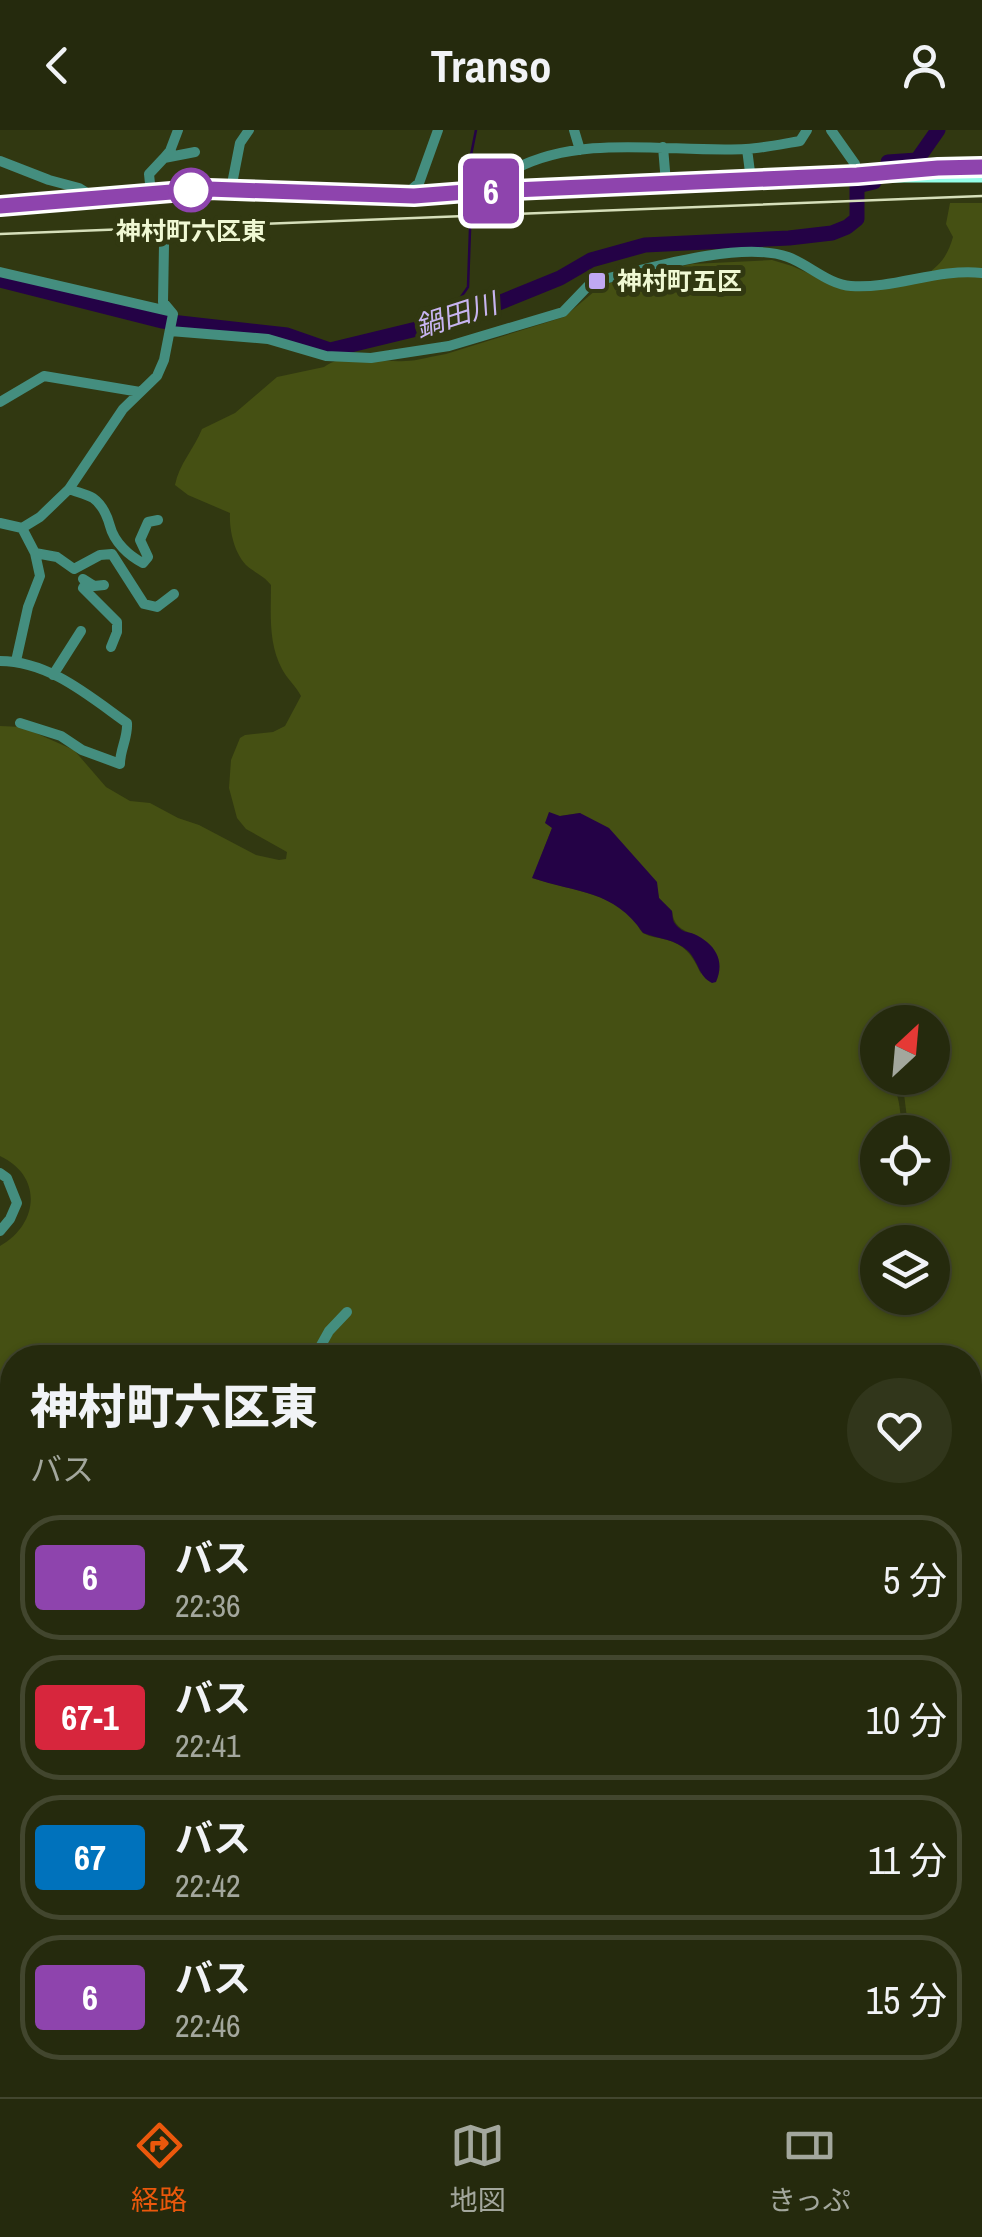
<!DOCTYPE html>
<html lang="ja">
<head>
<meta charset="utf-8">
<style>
  body { margin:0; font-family:"Archivo Narrow","Noto Sans JP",sans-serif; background:#31361b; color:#f1f3f6; height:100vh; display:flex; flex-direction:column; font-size:38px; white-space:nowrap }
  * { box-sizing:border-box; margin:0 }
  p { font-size:32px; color:#a3a79d }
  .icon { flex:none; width:55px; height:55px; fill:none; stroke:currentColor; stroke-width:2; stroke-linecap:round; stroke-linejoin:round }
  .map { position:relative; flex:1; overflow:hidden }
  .side { position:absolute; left:0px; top:1215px; width:982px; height:752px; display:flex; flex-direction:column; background:#252a0d; border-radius:40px 40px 0 0; box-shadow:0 2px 8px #0004,0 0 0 2px #42462e }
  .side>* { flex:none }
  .badge { padding:0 20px; border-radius:8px; font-size:35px; line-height:65px }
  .needle { width:65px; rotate:26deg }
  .buttons { position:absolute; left:860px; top:875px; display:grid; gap:20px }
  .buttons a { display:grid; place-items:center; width:90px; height:90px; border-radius:50%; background:#252a0d; box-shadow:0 2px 8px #0004,0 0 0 2px #42462e; font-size:50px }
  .map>.badge { position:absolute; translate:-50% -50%; box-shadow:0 0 0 5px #fff }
  .round { display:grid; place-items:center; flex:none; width:105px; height:105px; border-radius:52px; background:#31361b }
  .summary { display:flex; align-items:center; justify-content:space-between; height:170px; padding:0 30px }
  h1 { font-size:48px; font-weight:800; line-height:75px }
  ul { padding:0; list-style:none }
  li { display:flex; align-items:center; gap:30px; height:125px; margin:0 20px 15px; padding:0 10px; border:5px solid #42462e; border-radius:40px }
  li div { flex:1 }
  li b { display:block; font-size:38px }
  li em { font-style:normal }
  li .badge { min-width:110px; font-weight:700; text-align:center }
  header { display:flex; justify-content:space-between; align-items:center; height:130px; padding:0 30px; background:#252a0d; font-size:45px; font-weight:800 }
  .menu { display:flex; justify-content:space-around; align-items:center; height:140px; border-top:2px solid #42462e; background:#252a0d; font-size:28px; color:#a3a79d }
  .menu a { display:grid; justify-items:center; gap:5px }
  .menu .active { color:#ea580c }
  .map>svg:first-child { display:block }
</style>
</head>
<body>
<header><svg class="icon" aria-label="back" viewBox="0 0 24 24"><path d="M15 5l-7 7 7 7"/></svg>Transo<svg class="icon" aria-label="person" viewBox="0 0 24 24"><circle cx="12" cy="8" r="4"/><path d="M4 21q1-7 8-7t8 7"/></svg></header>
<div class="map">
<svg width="982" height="1967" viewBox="0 0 982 1967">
  <rect width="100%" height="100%" fill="#313811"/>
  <path fill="#455013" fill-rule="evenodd" d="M950 73H982V1967H259L267 1955H970V1228H12V1537L0 1554V1116C39 1094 43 1046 0 1026V596L22 597 74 620 106 657 130 671 150 673 178 688 199 695 256 725 279 730 286 729 287 722 246 699 237 688 229 658 231 630 240 608 245 605 273 602 285 596 301 566C296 556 287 549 282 539 268 513 271 483 271 455 265 447 259 445 251 439 235 428 229 401 230 383L188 365 175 355C179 334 194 319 202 299L235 283 277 247 324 237C346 221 379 233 405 231 418 231 432 226 446 224L564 187 602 155 692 134 772 130 792 136 837 156 925 145C940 136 948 125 953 107L946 94ZM580 683 656 755 659 768 672 781C673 794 681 800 693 804L701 844C693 826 684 813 663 809 656 807 647 807 641 801 638 797 637 792 633 788 606 761 567 760 533 748L552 698 560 686ZM878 892H932V948H902L907 988H901C899 972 898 959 887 948H878L877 942 866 938 877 903ZM878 1002H932V1058H878ZM878 1112H932V1168H878Z
    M0 1718 12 1731V1955H241L232 1967H0Z"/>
  <path fill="#240246" d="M549 682 560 686 580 683 609 698 657 752 659 768 672 781C673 789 672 791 678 797 685 803 685 801 694 804 714 813 726 830 716 852L712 853C698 846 699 832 688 821 675 809 659 809 643 803 614 760 577 763 532 748L552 698 545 693Z"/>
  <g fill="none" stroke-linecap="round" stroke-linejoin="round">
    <path stroke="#240246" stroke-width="2.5" d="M470 58V30L476 0
      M443 193 468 157 471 71"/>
    <path stroke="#240246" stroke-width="15" d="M888 32 917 30 938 0
      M0 150 162 191 287 205 330 220 462 188 560 148 591 130 645 115 789 108 832 103 847 97 857 89V56L874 52"/>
    <path stroke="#448e7f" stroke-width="10" d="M574 0 580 20
      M831 0 855 34 857 45
      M663 17 666 53
      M747 19 751 50
      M164 28 170 21 178 0
      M0 31 49 50 79 58 87 63 89 69
      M231 59 240 13 249 0
      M483 61C492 51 503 46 515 39 584 3 671 23 746 19 764 18 782 14 800 11L807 0
      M151 63 149 44 164 28 195 22
      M414 66 413 58 419 53 438 0
      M0 142 168 181
      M170 201 268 209 326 226 371 228 449 216 563 182 588 156 597 151C646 139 741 110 788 127 808 134 829 155 851 156 895 159 938 138 982 143
      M0 272 44 246 140 262
      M69 359C76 362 86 364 93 368 103 375 107 385 110 396 114 412 129 426 143 433L148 427 140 410 148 392 158 390
      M0 393 22 398 35 423 40 446 28 477 16 531
      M22 398 40 387 69 359 123 279 157 246 164 230 173 184 163 172 164 115
      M35 423 57 427 74 439 100 425 112 424 144 474 157 477 174 464
      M83 449 94 456 104 455
      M86 453 83 458 117 492V502L111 517
      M0 531C49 531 89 566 127 593 128 608 120 619 120 634L82 620 61 606 20 593
      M53 545 81 501
      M0 1043 7 1048 17 1073 10 1089 0 1101
      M314 1228 329 1201 347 1182
      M970 1393H982
      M0 1470 12 1465
      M0 1682 12 1688
      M0 1948 12 1949
      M144 1955 220 1963 227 1967
      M245 1967 254 1955"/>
    <path stroke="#94fee8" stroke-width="15" d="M0 76 207 59 414 66 857 45H982"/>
    <path stroke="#d6dfba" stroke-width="2.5" d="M0 104 982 66"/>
  </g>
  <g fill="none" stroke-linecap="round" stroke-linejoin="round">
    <defs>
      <path id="line" d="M0 76 208 59 414 66 466 62 857 45 938 38 982 37"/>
    </defs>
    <use href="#line" stroke="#fff" stroke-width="22"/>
    <use href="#line" stroke="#8e44ad" stroke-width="15"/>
  </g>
  <circle fill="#fff" stroke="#8e44ad" stroke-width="5" cx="191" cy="60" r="20"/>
  <rect fill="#c0a8f3" stroke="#313811" stroke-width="4" x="587" y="141" width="20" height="20" rx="5"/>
  <g text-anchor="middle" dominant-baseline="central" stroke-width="10" stroke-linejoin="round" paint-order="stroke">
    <g font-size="25" font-weight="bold" fill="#eff8d3" stroke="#313811">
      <text x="191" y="101">神村町六区東</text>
    </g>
    <g font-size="25" font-weight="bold" fill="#eff8d3" stroke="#313811" text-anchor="start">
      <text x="617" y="151">神村町五区</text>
    </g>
    <g font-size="28" font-style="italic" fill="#c7b4f0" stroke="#313811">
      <text transform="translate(456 185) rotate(-18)">鍋田川</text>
    </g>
  </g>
</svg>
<div class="buttons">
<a><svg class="needle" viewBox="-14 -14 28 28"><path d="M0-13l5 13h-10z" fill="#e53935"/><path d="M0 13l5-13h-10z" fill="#a3a79d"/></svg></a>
<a><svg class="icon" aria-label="locate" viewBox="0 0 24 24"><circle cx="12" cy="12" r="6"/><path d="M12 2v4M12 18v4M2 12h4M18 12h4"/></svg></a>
<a><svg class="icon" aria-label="layers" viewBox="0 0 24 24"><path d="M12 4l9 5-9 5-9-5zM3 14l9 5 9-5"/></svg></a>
</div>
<b class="badge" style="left:491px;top:61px;background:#8e44ad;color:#fff">6</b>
<section class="side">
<div class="summary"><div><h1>神村町六区東</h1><p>バス</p></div><a class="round"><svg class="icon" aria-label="heart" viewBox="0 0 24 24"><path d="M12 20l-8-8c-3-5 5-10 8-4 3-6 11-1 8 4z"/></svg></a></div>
<ul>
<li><span class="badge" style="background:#8e44ad;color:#fff">6</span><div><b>バス</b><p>22:36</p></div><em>5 分</em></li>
<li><span class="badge" style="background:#d7263d;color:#fff">67-1</span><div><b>バス</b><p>22:41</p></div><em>10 分</em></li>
<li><span class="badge" style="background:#0072bc;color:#fff">67</span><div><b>バス</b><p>22:42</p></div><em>11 分</em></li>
<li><span class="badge" style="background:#8e44ad;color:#fff">6</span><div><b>バス</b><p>22:46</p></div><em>15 分</em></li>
</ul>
</section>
</div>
<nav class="menu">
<a class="active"><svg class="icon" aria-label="directions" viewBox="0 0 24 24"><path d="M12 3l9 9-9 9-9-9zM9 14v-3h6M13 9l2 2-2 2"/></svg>経路</a>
<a><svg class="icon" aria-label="map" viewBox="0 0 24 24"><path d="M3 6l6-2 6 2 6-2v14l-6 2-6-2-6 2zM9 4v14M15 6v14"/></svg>地図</a>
<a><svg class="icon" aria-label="tickets" viewBox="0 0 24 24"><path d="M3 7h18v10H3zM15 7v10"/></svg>きっぷ</a>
</nav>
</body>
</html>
